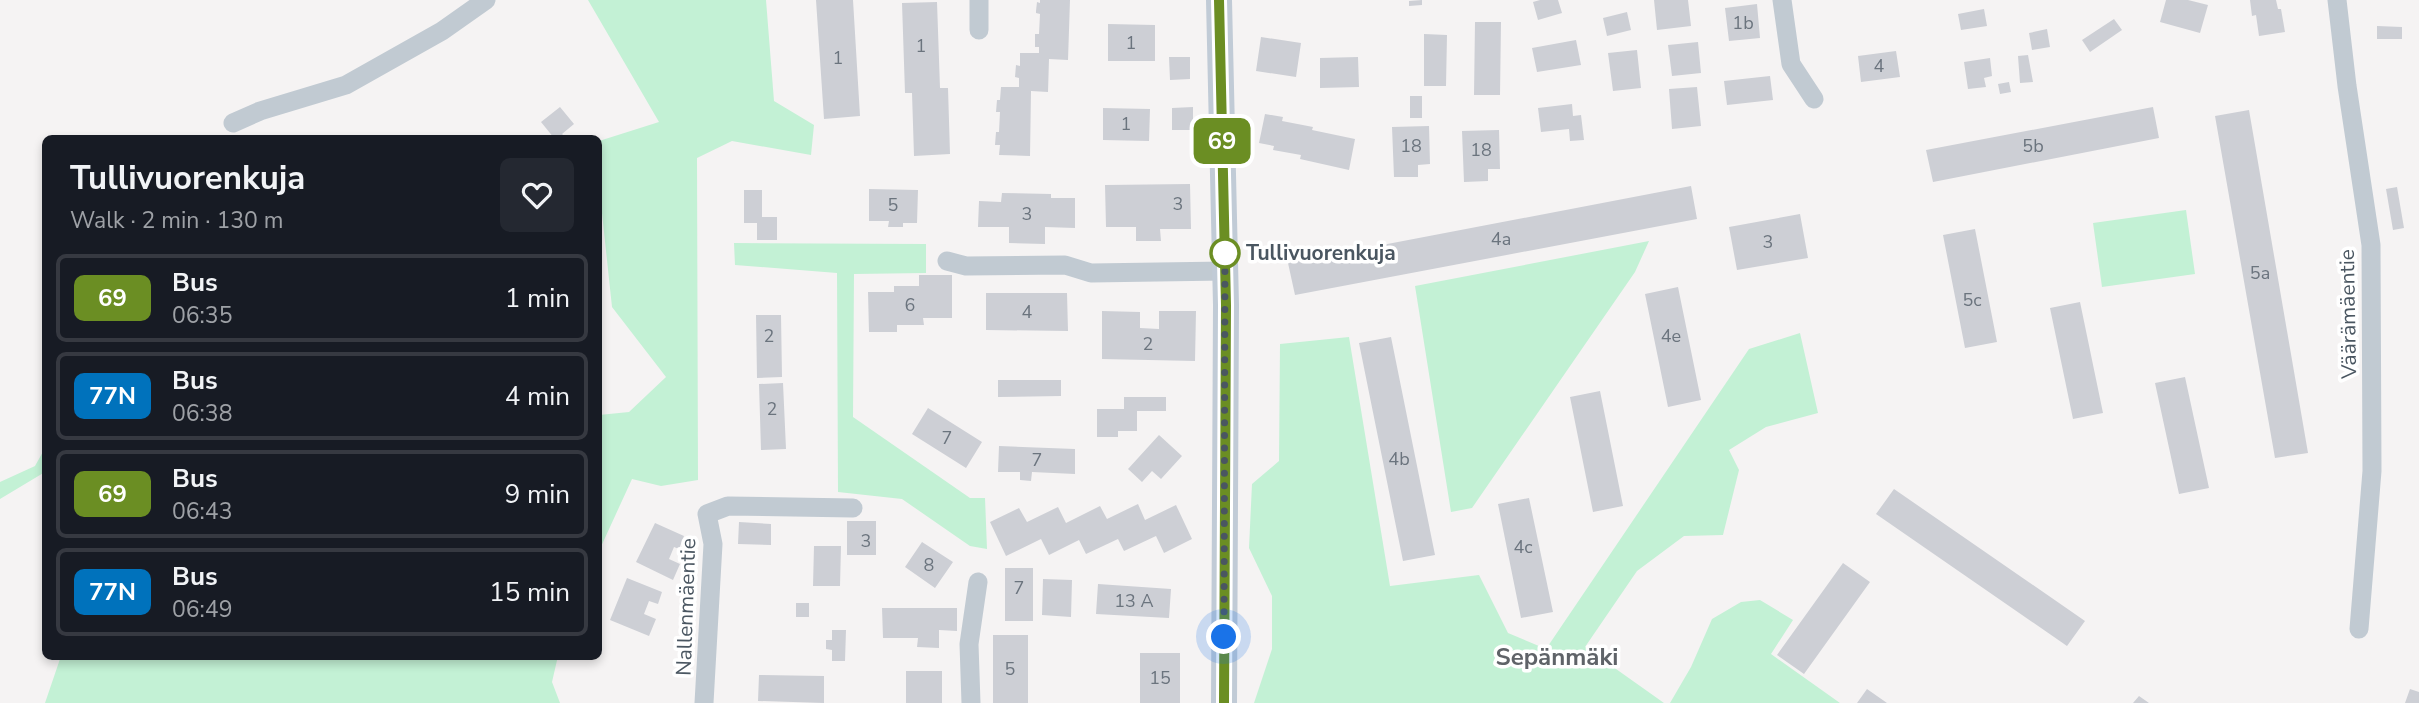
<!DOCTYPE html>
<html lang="en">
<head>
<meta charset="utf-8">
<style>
  body { margin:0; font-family:"Nunito Sans",sans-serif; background:#242831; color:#f1f3f6; height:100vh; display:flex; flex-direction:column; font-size:26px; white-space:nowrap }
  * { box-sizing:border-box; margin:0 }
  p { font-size:23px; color:#9ea1a6 }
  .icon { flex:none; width:38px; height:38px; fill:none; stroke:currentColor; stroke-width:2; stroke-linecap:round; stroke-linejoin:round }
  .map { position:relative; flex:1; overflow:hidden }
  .details { position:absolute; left:42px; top:135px; width:560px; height:525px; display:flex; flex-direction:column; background:#171b24; border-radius:10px; box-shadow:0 4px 10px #0003 }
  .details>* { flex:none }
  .badge { padding:0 14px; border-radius:10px; font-size:24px; line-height:46px }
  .you { position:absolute; width:35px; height:35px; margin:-18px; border:5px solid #fff; border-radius:50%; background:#1a73e8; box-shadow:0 0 0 10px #1a73e833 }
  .map>.badge { position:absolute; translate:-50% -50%; box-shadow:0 0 0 4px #fff }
  .round { display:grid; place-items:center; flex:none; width:74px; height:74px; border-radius:10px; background:#242831 }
  .head { display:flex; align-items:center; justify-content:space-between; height:119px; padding:0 28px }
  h1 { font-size:33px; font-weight:700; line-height:52px }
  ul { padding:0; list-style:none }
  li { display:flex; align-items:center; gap:21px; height:88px; margin:0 14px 10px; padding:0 14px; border:4px solid #363941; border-radius:10px }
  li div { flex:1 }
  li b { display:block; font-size:26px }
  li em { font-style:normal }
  li .badge { min-width:77px; font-weight:700; text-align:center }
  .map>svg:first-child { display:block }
</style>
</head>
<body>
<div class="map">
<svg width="2419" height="703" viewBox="0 0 2419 703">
  <rect width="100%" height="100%" fill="#f5f3f3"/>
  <path fill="#c3f1d5" d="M588 0H766L774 101 814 125 811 155 732 141 697 158 698 480 661 486 632 479 599 551V415L629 412 666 377 612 307 599 185V141L659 122Z
    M2186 210 2195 274 2102 287 2093 223Z
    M1649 241 1635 272 1472 508 1451 512 1415 286Z
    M734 243 926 244V273L854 274 853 417 970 498H985L987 549 970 546 902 499 838 492 837 273 735 265Z
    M1800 333 1818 413 1766 427 1729 450 1739 470 1723 535 1684 536 1637 571 1585 647 1664 703H1254L1272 649V596L1249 548 1252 484 1279 461 1280 344 1349 337 1390 586 1479 575 1508 633 1546 649 1749 349Z
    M45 448V472L0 499V482L35 466Z
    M1760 600 1793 620 1771 654 1840 703H1670L1691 667 1712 619 1741 602Z
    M61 656H558L552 682 560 703H45Z"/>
  <path fill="#cdcfd5" d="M816 0H853L860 116 824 119Z
    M1040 0H1070L1068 60 1049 59 1048 92 1031 91 1030 156 999 155 1000 145H995L996 132H999L1000 112H996L997 100H1000L1001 87H1019V78L1015 77 1016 65 1020 66V53H1039V47H1035V34H1039L1040 14 1036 13V11L1037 2 1040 3Z
    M1422 0V5L1409 6V1Z
    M1540 0H1558L1562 13 1538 20 1533 2Z
    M1654 0H1688L1691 26 1657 30Z
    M2166 0H2188L2208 5 2200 33 2160 22Z
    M2250 0H2276L2278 9H2281L2285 32 2259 36 2256 15 2252 16Z
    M937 2 940 88H948L950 154 914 156 912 93H905L902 3Z
    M1757 4 1760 38 1729 41 1725 8Z
    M1984 9 1987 26 1961 30 1958 14Z
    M1627 12 1631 30 1607 36 1603 18Z
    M2114 19 2122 30 2090 52 2082 40Z
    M1475 22H1501L1500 95H1474Z
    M1108 24 1155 25V61H1108Z
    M2377 26 2402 27V39H2377Z
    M2047 29 2050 47 2032 50 2029 33Z
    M1424 34 1447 35 1446 86H1424Z
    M1261 37 1301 43 1296 77 1256 71Z
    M1576 40 1581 65 1537 72 1532 48Z
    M1698 42 1701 73 1672 76 1668 45Z
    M1637 50 1641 88 1613 91 1608 53Z
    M1896 51 1900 77 1861 82 1858 56Z
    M2028 55 2033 82 2020 83 2018 56Z
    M1169 57H1190V79L1170 80Z
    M1358 57 1359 87 1320 88V58Z
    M1990 58 1992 76 1984 78 1986 87 1968 89 1964 62Z
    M1770 76 1773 100 1727 105 1724 81Z
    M2009 82 2011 92 2000 94 1998 84Z
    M1697 87 1701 126 1672 129 1669 89Z
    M1410 96H1422V118H1410Z
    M1572 104 1573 116 1581 115 1584 140 1570 141 1569 129 1541 132 1538 108Z
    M560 107 574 124 562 134 566 138H554L541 122Z
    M1193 107V130H1172V108Z
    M2153 107 2159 138 1933 182 1926 150Z
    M1103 108 1150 109 1149 141 1103 140Z
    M2249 110 2308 453 2275 458 2215 116Z
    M1265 114 1283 117 1282 121 1313 127 1312 130 1355 139 1349 170 1300 159 1301 155 1273 150 1274 146 1259 143Z
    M1429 126 1430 164 1418 165V177H1394L1392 127Z
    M1499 130 1500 169H1488V181L1464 182 1462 131Z
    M1190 184 1191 229H1160L1161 241H1136V227H1106L1105 185Z
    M1691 186 1697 219 1295 295 1288 263Z
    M2397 187 2404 228 2393 230 2386 189Z
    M869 189 918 190 917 223H903V227H888L889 221H869Z
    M744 190H762V217H777V240H757V223H744Z
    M1002 193 1051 194V198H1075V228L1045 227V244L1009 243V227H978L979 201 1001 202Z
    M1800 214 1808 258 1737 270 1729 227Z
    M1975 229 1997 342 1965 348 1943 235Z
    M919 275H952V318H923L924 325H897V332H869L868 292H894V286H919Z
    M1678 287 1701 400 1668 407 1645 294Z
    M986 293H1067L1068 331 986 330Z
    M2080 302 2103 413 2073 419 2050 308Z
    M1102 311 1140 312V328L1159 329V311H1196L1195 361 1102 359Z
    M756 315H781L782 377 757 378Z
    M1391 337 1435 555 1403 561 1359 343Z
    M2185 377 2209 488 2179 494 2155 383Z
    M998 380H1061V396L998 397Z
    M783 383 786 449 761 450 759 384Z
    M1600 391 1623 506 1593 512 1570 397Z
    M1124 397H1166V411H1137V431H1118V437H1097V409H1124Z
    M928 408 982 442 966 468 912 434Z
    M1159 435 1182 456 1161 479 1152 471 1142 482 1128 469Z
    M999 446 1075 449V474L1032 472 1031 481 1020 480V472H998Z
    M1894 489 2085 621 2067 646 1876 514Z
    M1529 498 1553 612 1521 618 1498 504Z
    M1138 504 1145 520 1176 505 1192 539 1164 553 1156 536 1124 551 1118 539 1086 554 1079 540 1049 555 1041 539 1006 556 990 522 1019 508 1027 522 1058 507 1066 523 1100 506 1107 519Z
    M847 521H876V555H847Z
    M739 522 771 524V545L738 544Z
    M655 523 684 536 679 549 674 547 669 559 680 564 673 580 636 562Z
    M922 542 953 562 935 588 905 567Z
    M814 546H841L840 586H813Z
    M1843 563 1870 582 1804 674 1777 655Z
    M1005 568H1033V621H1005Z
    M627 578 662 592 658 604 649 601 644 614 656 619 649 636 610 620Z
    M1043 579 1072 580 1071 617 1042 615Z
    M1098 584 1171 589 1169 618 1096 614Z
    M796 603H809V617H796Z
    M882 608H957V631L939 630V648L917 647 918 638H883Z
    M832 630H846L845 661H832V650L826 649V640H832Z
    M993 635H1028V703H993Z
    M1140 653H1180V703H1140Z
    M906 671H942V703H906Z
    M759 675 824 676V703L758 701Z
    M1867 689 1887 703H1857Z
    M2410 689 2419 692V703H2405Z
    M2139 696 2149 703H2133Z"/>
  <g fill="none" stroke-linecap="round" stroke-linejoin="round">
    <path stroke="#c1cad2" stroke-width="19" d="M1782 0 1791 64 1814 99
      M2337 0 2347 86 2371 245 2372 471 2359 629
      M979 30V0
      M233 123 260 111 346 85 442 31 486 0
      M947 261 966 266 1065 265 1091 273 1225 271
      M704 703 713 544 707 514 728 506 853 508
      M971 703 969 644 978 582"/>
    <path stroke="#c1cbd6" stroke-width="26" d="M1219 0 1226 305 1224 703"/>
  </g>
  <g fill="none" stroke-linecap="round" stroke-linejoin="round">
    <defs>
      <path id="line" d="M1219 0 1226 305 1224 703"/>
    </defs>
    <use href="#line" stroke="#fff" stroke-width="16"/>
    <use href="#line" stroke="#6b8e23" stroke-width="10"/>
    <path stroke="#4a5661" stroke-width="7" stroke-dasharray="0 12.6" d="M1224 637 1225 244V253"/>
  </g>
  <circle fill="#fff" stroke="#6b8e23" stroke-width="3.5" cx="1225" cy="253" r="14"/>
  <g text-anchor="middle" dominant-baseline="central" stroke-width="7" stroke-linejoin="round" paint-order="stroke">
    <g font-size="18" fill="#6b747e">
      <text x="1743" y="23">1b</text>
      <text x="1131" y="43">1</text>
      <text x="921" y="46">1</text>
      <text x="838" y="58">1</text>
      <text x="1879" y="66">4</text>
      <text x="1126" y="124">1</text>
      <text x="1411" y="146">18</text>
      <text x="2033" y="146">5b</text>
      <text x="1481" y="150">18</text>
      <text x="1178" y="204">3</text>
      <text x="893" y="205">5</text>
      <text x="1027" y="214">3</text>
      <text x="1501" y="239">4a</text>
      <text x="1768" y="242">3</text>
      <text x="2260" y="273">5a</text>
      <text x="1972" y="300">5c</text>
      <text x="910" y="305">6</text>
      <text x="1027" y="312">4</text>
      <text x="769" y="336">2</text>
      <text x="1671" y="336">4e</text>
      <text x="1148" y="344">2</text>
      <text x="772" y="409">2</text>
      <text x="947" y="438">7</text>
      <text x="1399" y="459">4b</text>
      <text x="1037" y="460">7</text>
      <text x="866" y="541">3</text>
      <text x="1523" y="547">4c</text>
      <text x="929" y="565">8</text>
      <text x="1019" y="588">7</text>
      <text x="1134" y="601">13 A</text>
      <text x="1010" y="669">5</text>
      <text x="1160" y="678">15</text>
    </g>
    <g font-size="21" font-weight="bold" fill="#4a5661" stroke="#fff" text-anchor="start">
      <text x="1246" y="253">Tullivuorenkuja</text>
    </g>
    <g font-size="21" fill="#4a5661" stroke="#fff">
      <text transform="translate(2348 314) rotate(-91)">Väärämäentie</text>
      <text transform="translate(686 607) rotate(-88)">Nallenmäentie</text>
    </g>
    <g font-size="24" font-weight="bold" fill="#5f6368" stroke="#fff">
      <text x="1557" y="657">Sepänmäki</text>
    </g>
  </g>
</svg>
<div class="you" style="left:1224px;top:637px"></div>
<b class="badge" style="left:1222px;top:141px;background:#6b8e23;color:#fff">69</b>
<section class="details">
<div class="head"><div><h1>Tullivuorenkuja</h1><p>Walk · 2 min · 130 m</p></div><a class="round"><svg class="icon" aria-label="heart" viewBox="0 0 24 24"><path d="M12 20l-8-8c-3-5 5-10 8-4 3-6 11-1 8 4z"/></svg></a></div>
<ul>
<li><span class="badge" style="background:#6b8e23;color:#fff">69</span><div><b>Bus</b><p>06:35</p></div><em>1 min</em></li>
<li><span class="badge" style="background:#0072bc;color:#fff">77N</span><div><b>Bus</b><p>06:38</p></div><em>4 min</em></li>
<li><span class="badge" style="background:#6b8e23;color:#fff">69</span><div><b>Bus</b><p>06:43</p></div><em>9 min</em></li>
<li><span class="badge" style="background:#0072bc;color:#fff">77N</span><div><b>Bus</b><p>06:49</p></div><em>15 min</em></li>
</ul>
</section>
</div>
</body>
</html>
